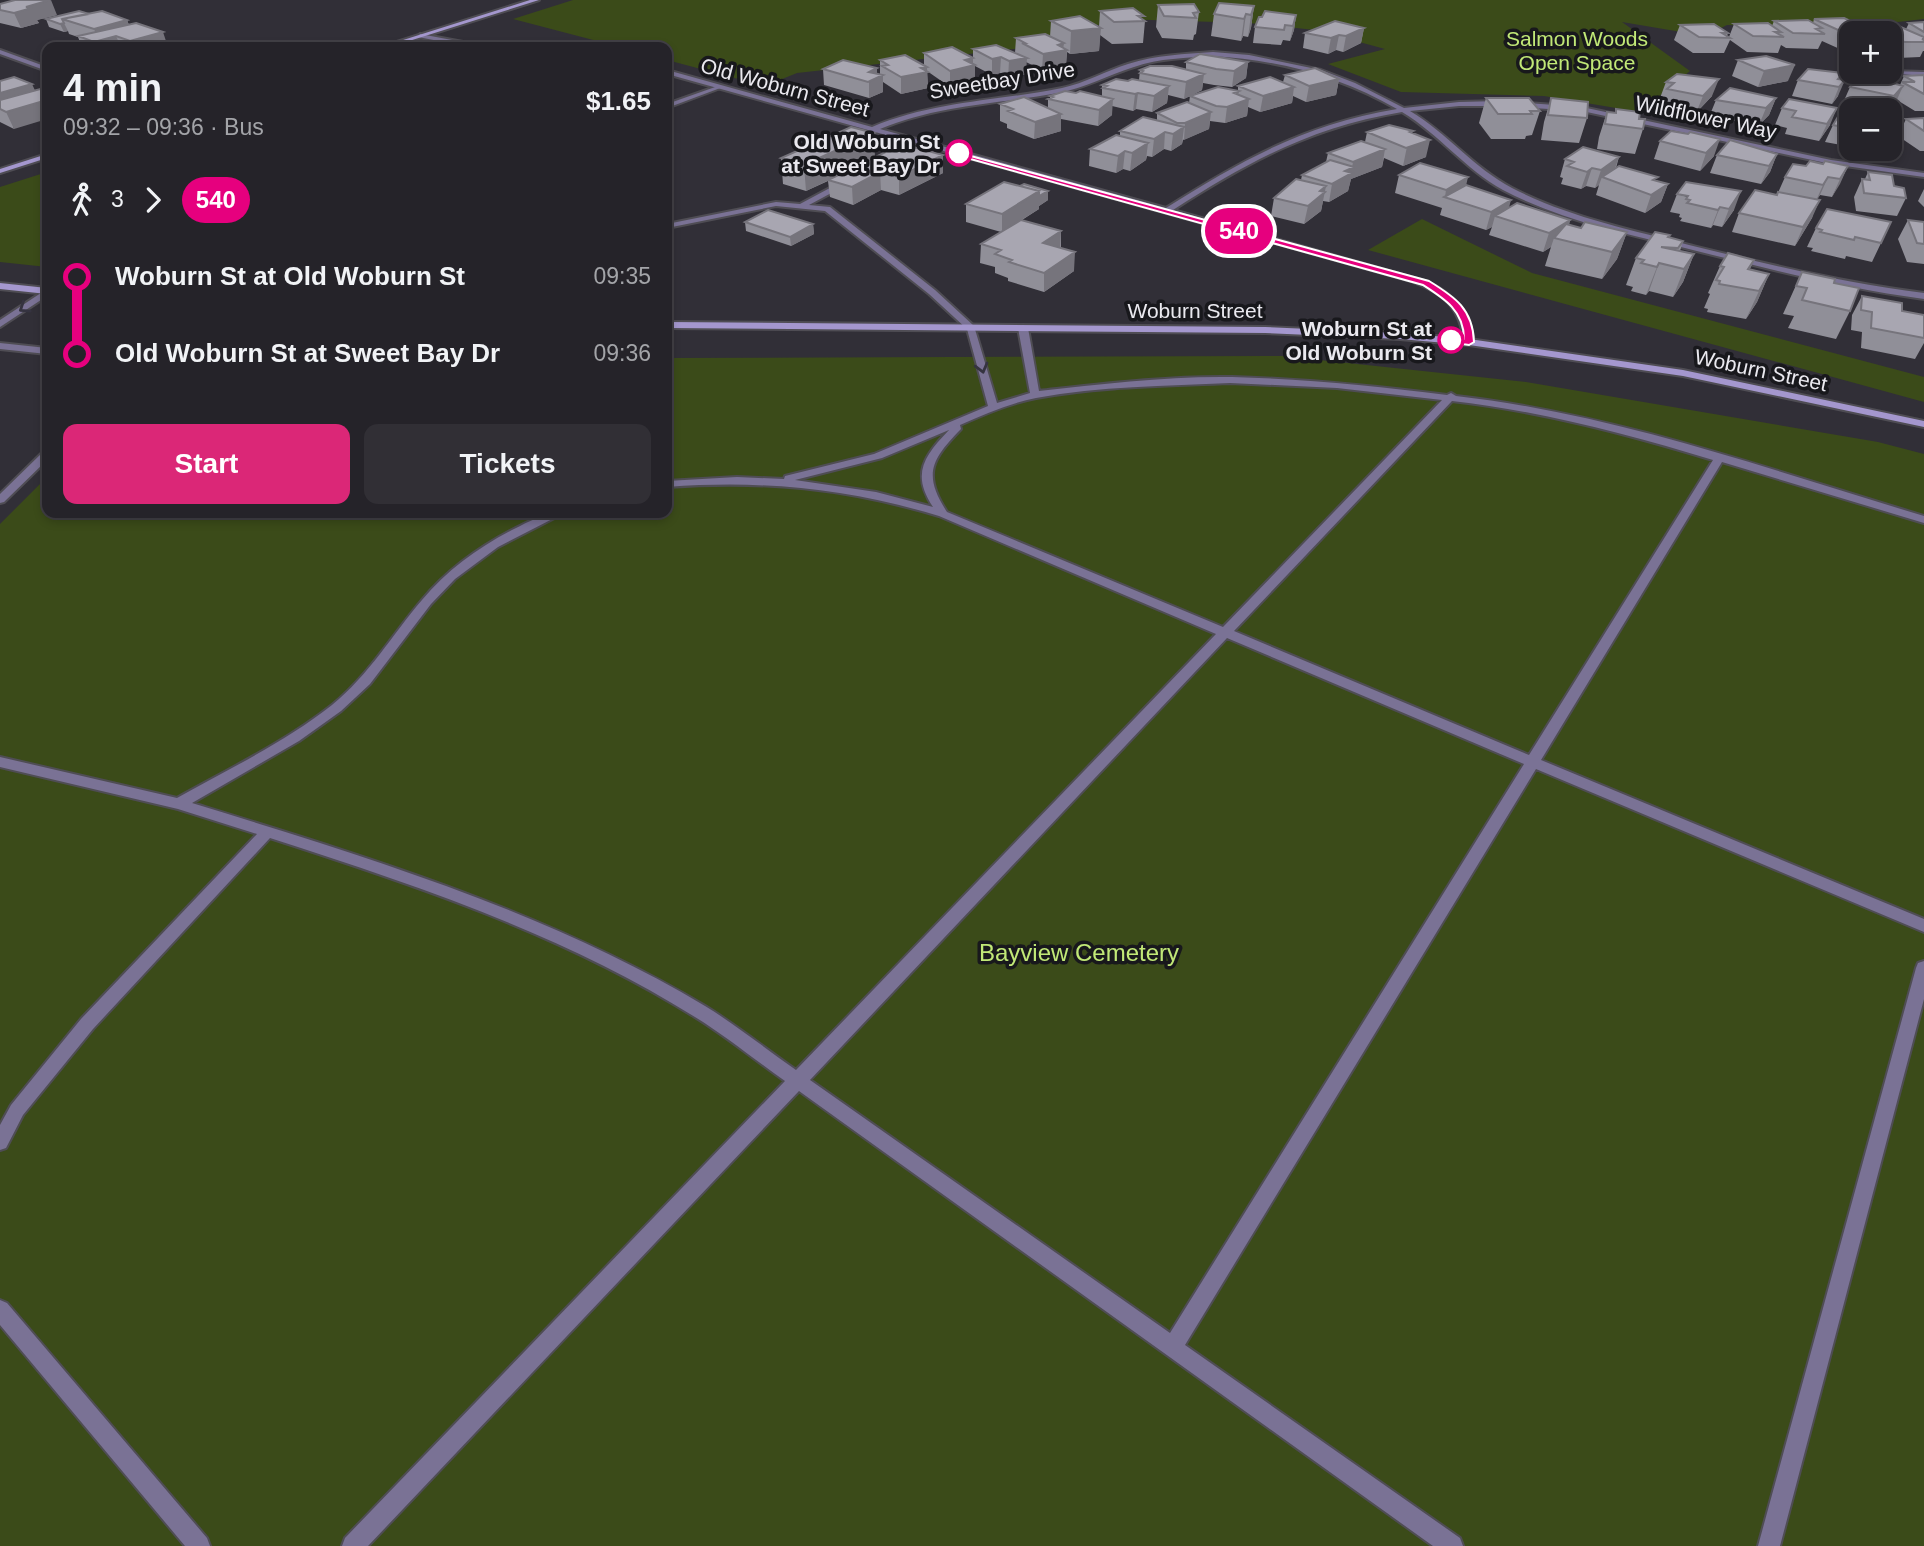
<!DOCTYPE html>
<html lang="en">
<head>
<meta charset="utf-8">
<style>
  body { margin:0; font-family:Arial,sans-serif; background:#312f35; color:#f1f3f6; height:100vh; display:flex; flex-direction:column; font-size:26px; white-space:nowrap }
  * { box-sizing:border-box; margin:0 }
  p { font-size:23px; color:#a3a4a8 }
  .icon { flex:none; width:38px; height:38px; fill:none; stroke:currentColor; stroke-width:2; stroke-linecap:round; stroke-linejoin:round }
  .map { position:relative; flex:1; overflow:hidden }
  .drawer { position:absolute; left:42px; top:42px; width:630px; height:476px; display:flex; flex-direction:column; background:#252329; border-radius:14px; box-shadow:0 4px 10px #0003,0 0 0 2px #424046 }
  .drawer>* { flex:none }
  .badge { padding:0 14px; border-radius:23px; font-size:24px; line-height:46px }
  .fabs { position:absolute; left:1839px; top:21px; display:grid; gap:14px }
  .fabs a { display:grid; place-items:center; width:63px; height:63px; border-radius:14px; background:#252329; box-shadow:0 4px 10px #0003,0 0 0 2px #424046; font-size:35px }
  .map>.badge { position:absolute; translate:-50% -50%; box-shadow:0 0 0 4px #fff }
  .legs { display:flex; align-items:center; gap:10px; height:77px; padding:0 21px; font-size:23px }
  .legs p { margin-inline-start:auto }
  .headline { display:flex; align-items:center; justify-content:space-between; height:119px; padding:0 21px }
  h1 { font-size:38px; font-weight:800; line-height:52px }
  .action { display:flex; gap:14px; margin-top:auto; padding:14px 21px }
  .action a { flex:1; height:80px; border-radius:14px; background:#db2777; color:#fff; font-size:28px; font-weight:800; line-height:80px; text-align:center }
  .action a+a { background:#312f35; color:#f1f3f6 }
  ul { padding:0 21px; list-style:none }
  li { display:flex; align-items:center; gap:24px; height:77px; font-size:26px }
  li i { display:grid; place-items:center; width:10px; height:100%; margin:0 9px; background:currentColor }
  li i::after { content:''; width:18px; height:18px; margin:-9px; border:5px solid; border-radius:50%; background:#252329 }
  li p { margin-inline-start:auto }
  li:first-child i { background:linear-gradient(#0000 50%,currentColor 0) }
  li:last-child i { background:linear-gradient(currentColor 50%,#0000 0) }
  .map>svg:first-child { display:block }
</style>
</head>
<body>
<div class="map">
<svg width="1924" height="1546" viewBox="0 0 1924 1546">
  <rect width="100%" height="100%" fill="#312f37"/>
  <path fill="#3b4b19" d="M573 0H1924V19L1845 28 1727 25 1705 36 1622 22 1690 71 1640 112 1544 96 1401 92 1328 64 1385 49 1315 30 1249 23 1118 19 1023 48 797 73 765 86 667 60V47H620L513 19Z
    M47 172V267L0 262V187Z
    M1422 219 1532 273 1924 377V402L1368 250Z
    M1282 356 1526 382 1878 442 1924 454V1546H0V524L47 477V513H667V358Z"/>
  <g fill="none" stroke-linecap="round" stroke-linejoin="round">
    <defs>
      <path id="lane" d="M718 86 723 87 667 108V104Z
        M841 182 848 184 809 205 830 207 935 290 974 326 997 403 1030 393 1018 328 1023 325 1028 328 1039 391C1103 384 1168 376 1232 377 1304 379 1375 386 1447 395L1451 393 1456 396C1616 414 1770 470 1924 516V523L1722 462 1541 760 1924 919V932L1536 769 1185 1345 1460 1538 1463 1546H1433L799 1091 368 1546H342L345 1538 785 1081C755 1060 726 1036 695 1017 564 935 416 885 270 838L93 1029 23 1115 6 1148 0 1150V1125L11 1105 81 1019 257 834 178 809 0 767V757L177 798C229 769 285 742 332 705 369 675 392 635 422 600 447 570 479 547 514 529 530 521 545 512 564 513L498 547 455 579 431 604 370 684 341 711 299 741 192 803C367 857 546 911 705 1006 736 1025 766 1049 796 1070L1216 634 939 516C846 488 763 480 667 487V481L737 477 784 479 785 476 874 454 988 406 967 329 929 294 825 211 776 206 667 228V224L776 202 800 204ZM1230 383 1337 388 1442 400 1223 627 947 512C922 474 932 459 961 429L960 425C985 414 1010 403 1036 398 1100 386 1166 386 1230 383ZM1452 401C1541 411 1627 434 1713 460L1529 755 1234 631ZM949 430C924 456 911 474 933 507L876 492 795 480 882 458ZM1227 638 1524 764 1170 1333 810 1080Z
        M47 289V296L0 327V320Z
        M0 343 47 348V354L0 349Z
        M47 451V460L4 502 0 503V494L43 452Z
        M1924 961V999L1780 1546H1758L1916 968 1918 963Z
        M0 1300 7 1303 207 1538 210 1546H185L0 1325Z"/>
      <path id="street" d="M420 34 479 45 482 47H470L418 37Z
        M0 50 47 67V71L0 54Z
        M1213 52 1249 55 1321 70 1355 83 1404 108 1459 102 1500 101 1582 107 1831 160 1924 173V177L1831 164 1582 111 1500 106H1459L1410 111C1447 133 1474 168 1512 188 1568 217 1629 229 1689 245 1767 264 1844 283 1924 293V299C1843 288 1764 268 1685 248 1623 233 1560 220 1503 190 1466 170 1439 134 1402 112 1312 127 1249 161 1173 210L1428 282C1455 295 1470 312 1474 342L1469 345 1464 342C1460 306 1443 293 1411 281L667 74V70L872 127C934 101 998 101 1062 88 1085 83 1106 71 1128 64 1156 55 1185 54 1213 52ZM1213 56C1279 60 1340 76 1397 109 1306 124 1242 160 1166 208L880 129C937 105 998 104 1058 93 1085 88 1108 75 1134 67 1159 58 1187 58 1213 56Z
        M1890 71 1924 72V76L1876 72Z"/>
      <path id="secondary" d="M530 0H539L390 47H381Z
        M47 154V158L0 173V169Z
        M0 283 47 288V294L0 289Z
        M667 322 1265 327 1400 333 1469 339 1683 370 1924 421V427L1683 376 1469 345 1400 339 1265 333 667 328Z"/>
    </defs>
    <use href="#lane" stroke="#4f4d54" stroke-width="4"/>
    <use href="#street" stroke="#4f4d54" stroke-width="4"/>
    <use href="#secondary" stroke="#4f4d54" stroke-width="4"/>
    <use href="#lane" fill="#7a7295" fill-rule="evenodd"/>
    <use href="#street" fill="#7a7295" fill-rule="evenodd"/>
    <use href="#secondary" fill="#a497ce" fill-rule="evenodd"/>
  </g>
  <path fill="#908f98" d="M0 4 57 15 37 20 39 23 21 28 0 23Z
    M1158 5 1199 12 1196 34 1194 35 1193 40 1162 38 1156 27Z
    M1254 6 1251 28 1248 37 1243 36 1241 41 1211 36 1214 14Z
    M1100 11 1145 21 1143 43 1112 44 1100 35 1099 51 1070 54 1067 52 1066 65 1042 70 1026 62V74L1008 78 1000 73 992 75 975 66V82L950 87 927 71 928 88 901 94 883 82V92L869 98 824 85 823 69 877 68V74L880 75V60L924 65V53L973 58V49L1015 53 1016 38 1050 37 1051 21 1099 27Z
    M89 14 127 20 129 25 168 47H82L78 37 69 34 68 31 64 32 49 27 46 19Z
    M1296 15 1294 30 1290 41 1283 40 1281 45 1253 43 1255 27Z
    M1814 19 1868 30 1870 27 1906 29 1909 23 1924 22V51H1923L1920 57 1898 58 1890 56V33H1852V50H1842L1822 41 1818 49 1786 48 1781 45 1778 53 1747 52 1730 40 1724 53H1693L1674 40 1680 25 1728 33 1727 36 1729 37 1734 24 1772 26 1774 21 1813 23Z
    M1364 28 1361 43 1343 52 1336 50 1328 54 1303 48 1305 33Z
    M1738 60 1788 81 1758 87 1732 76Z
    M1186 62H1248L1246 78 1232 87 1214 85 1203 83 1202 90 1184 99 1168 95 1167 103 1152 112 1136 109 1133 111 1112 106V115L1098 126 1061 119V131L1034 139 1007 128V124L1000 121V104L1048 108V99L1050 98V96L1076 93 1102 96V85L1139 80 1140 70 1186 69Z
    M1677 74 1712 96 1696 113 1661 105 1664 99 1660 98 1666 82Z
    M1285 75 1339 79 1336 95 1306 102 1293 96 1292 103 1260 112 1248 107 1247 116 1225 123 1210 121 1209 129 1183 140 1182 144 1171 151 1164 149 1152 157 1147 156 1146 160 1130 171 1123 169 1116 173 1089 166 1090 149 1120 136V131L1157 120V113L1189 103 1190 96 1238 91V86L1283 82Z
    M1924 75V111H1915L1897 100 1888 110H1873L1843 103 1850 87 1900 85 1904 76Z
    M1840 79 1838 96 1832 104 1792 96 1798 80Z
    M0 80 1 81 14 129 0 122Z
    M1486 98 1540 111 1532 135 1526 136 1525 139H1491L1479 123Z
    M1551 98 1587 118 1579 143 1541 140 1544 122Z
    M1776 98 1769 115 1759 125 1709 117 1716 100Z
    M1789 99 1830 125 1819 141 1785 134 1787 128 1775 125 1782 108Z
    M1616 109 1639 119 1643 129 1635 154 1597 149 1599 137 1607 112 1615 113Z
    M1852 112V147L1825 142 1833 125Z
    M1924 118V151H1920L1898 136 1906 119Z
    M1367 132 1413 133 1426 157 1403 166 1384 158 1382 167 1351 179 1348 191 1329 202 1323 201 1321 211 1304 224 1271 216 1274 198 1301 180 1302 175 1326 162 1328 153 1365 142Z
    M1688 134 1714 156 1700 171 1654 159 1660 141Z
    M1777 154 1770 172 1761 184 1710 173 1717 155Z
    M875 157 943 173 899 195 881 190 853 205 830 197 828 181 806 191 783 184 781 158Z
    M1619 157 1616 168 1668 184 1661 202 1645 213 1596 195 1599 185 1595 188 1586 186 1581 189 1561 184 1563 178 1560 177 1565 159Z
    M1823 164 1848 166 1832 197 1820 195 1817 199 1812 218 1795 246 1732 232 1739 213 1777 195 1785 177 1806 166Z
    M1868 172 1894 186 1906 198 1897 216 1856 211 1854 197 1862 179H1865Z
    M1399 175 1466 185 1509 208 1570 220 1569 225 1581 228 1627 232 1617 259 1602 279 1545 266 1551 247 1543 252 1489 235 1492 227 1486 230 1440 215 1442 208 1395 193Z
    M1020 186 1048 191V200L1039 206V209L1022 220 1061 231V248L1074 271 1044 292 1008 281V278L995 273V267L980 263 981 244 1001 232 966 222V204Z
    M1924 189V207L1918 201Z
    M1677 194 1734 210 1722 227 1713 225 1711 228 1680 221 1682 218 1679 217 1680 214 1670 212Z
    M1908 220 1924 222V264L1907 262 1898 239Z
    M745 222 813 224 814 234 791 246 746 231Z
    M1891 222 1872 262 1846 256 1845 259 1811 251 1813 248 1807 247 1816 228Z
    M1669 238 1683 241 1680 251 1694 254 1683 282 1673 297 1649 291 1646 295 1631 291 1633 287 1626 285 1636 258Z
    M1754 260 1750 269 1769 274 1757 302 1746 319 1707 312 1708 309 1704 308 1710 294 1708 293 1720 266Z
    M1802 272 1834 283 1850 311 1836 339 1788 328 1794 316 1783 314Z
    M1862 296 1902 311 1924 315V343L1915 359 1861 348 1862 332 1851 330 1852 315Z"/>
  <path fill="#76747c" d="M51 0 57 15 37 20 39 23 21 28 14 13 26 7Z
    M1254 6 1251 28 1248 37 1251 15Z
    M1246 14 1243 36 1241 41 1244 19Z
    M1296 15 1294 30 1290 41 1293 26Z
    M127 20 133 36H116L121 47H96L94 42 99 41 94 29Z
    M64 23 68 31 64 32 60 24Z
    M1101 28 1099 51 1070 54 1071 31Z
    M1364 28 1361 43 1343 52 1346 36Z
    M163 32 168 47H132L130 41Z
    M1339 35 1336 50 1328 54 1331 38Z
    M1064 43 1063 50H1067L1066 65 1042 70 1043 54 1058 45Z
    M1001 57 1000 73 992 75V59Z
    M973 58V66L975 65V82L950 87V71L965 60Z
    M1027 58 1026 74 1008 78 1009 61Z
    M1248 62 1246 78 1232 87 1234 71Z
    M1795 65 1788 81 1758 87 1764 71Z
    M927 67 928 88 901 94V77L921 68Z
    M877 68V78L883 75V92L869 98V72Z
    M1204 74 1202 90 1184 99 1186 82Z
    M1339 79 1336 95 1306 102 1309 86Z
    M1719 79 1712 96 1696 113 1703 96Z
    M1845 80 1838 96 1832 104 1839 87Z
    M32 84 40 101 0 109V93Z
    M1169 86 1167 103 1152 112 1154 96Z
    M1903 86 1896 102 1887 110 1894 96Z
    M1294 87 1292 103 1260 112 1263 96Z
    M1239 91 1237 103 1249 99 1247 116 1225 123 1227 107 1234 93Z
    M1138 93 1136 109 1133 111 1135 94Z
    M1776 98 1769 115 1759 125 1766 108Z
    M1113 99 1112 115 1098 126 1099 110Z
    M47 100V119L14 129 6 112Z
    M1837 108 1830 125 1819 141 1827 124Z
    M1211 112 1209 129 1184 140 1185 123Z
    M1061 114V131L1034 139 1035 122Z
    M1184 127 1182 144 1171 151 1173 134Z
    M1413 131 1409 147 1430 140 1426 157 1403 166 1410 132Z
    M1165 132 1164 149 1152 157 1154 139Z
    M874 133 875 158 806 191 804 165Z
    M1720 139 1714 156 1700 171 1706 153Z
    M1148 143 1146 160 1130 171 1132 153Z
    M1385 149 1382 167 1351 179 1348 191 1329 202 1332 184 1345 171 1352 168 1353 162Z
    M1125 151 1123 169 1116 173 1118 156Z
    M1777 154 1770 172 1761 184 1769 166Z
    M943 155V173L899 195V177Z
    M1619 157 1613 174 1602 177 1599 185 1595 188 1601 170Z
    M1848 166 1840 184 1832 197 1840 179Z
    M1592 168 1586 186 1581 189 1587 172Z
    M880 172 881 190 853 205 852 187Z
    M1468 177 1464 195 1445 197 1446 190Z
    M1828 177 1820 195 1815 203 1823 185Z
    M1668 184 1661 202 1645 213 1651 195Z
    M1326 186 1321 211 1304 224 1308 206 1320 191Z
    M1039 191H1048V200L1039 206V209L1002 232V214Z
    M1741 191 1734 210 1722 227 1729 209Z
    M1511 200 1506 219 1495 216 1492 227 1486 230 1491 212Z
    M1820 200 1812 218 1795 246 1803 227Z
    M1720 207 1713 225 1711 228 1718 210Z
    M1570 220 1564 238H1554L1551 247 1543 252 1549 233Z
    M813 224 814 234 791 246 790 237Z
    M1061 231 1060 250 1043 243Z
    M1627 232 1617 259 1602 279 1612 252Z
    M1075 252 1074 271 1044 292V273Z
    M1694 254 1683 282 1673 297 1684 269Z
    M1659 263 1649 291 1646 295 1657 267Z
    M1769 274 1757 302 1746 319 1759 291Z"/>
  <path fill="#a8a6b1" stroke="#76747c" stroke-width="2" d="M15 0H50L26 7 32 8 14 13 0 10V4Z
    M1219 3 1254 6 1251 15 1246 14 1244 19 1214 14Z
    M1194 4 1199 12 1193 13 1196 18 1164 16 1158 5Z
    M1133 8 1144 16H1138L1145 21 1114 22 1100 11Z
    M79 11 89 14 62 19 64 23 60 24 46 19Z
    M102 11 127 20 94 29 62 19Z
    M1265 11 1296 15 1293 26 1285 25 1284 30 1255 27 1259 17H1262Z
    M1080 16 1101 28 1071 31 1051 21Z
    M1844 18 1875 33H1852V34L1849 35 1814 19Z
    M1808 20 1822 28 1816 29 1825 34 1793 33 1774 21Z
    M1335 21 1364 28 1346 36 1339 35 1331 38 1305 33Z
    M1924 22V32L1909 23Z
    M136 23 163 32 130 41 116 36 94 42 78 36Z
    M1768 23 1781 32H1775L1784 37 1753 36 1734 24Z
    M1714 24 1728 33H1722L1730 38 1699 37 1680 25Z
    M1896 25 1924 37V39H1922L1924 40V42H1905L1892 39 1890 38V33H1882L1870 27Z
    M1045 34 1064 43 1058 45 1067 50 1043 54 1022 43H1025L1016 38Z
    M996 45 1027 58 1009 61 1001 57 992 59 973 49Z
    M952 47 973 58 965 60 975 65 950 71 924 53Z
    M1200 54 1248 62 1234 71 1216 69 1186 62Z
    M905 55 927 67 921 68 928 72 901 77 882 66 888 65 880 60Z
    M1766 56 1795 65 1764 71 1738 60Z
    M843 60 877 68 869 72 883 75 868 82 823 69Z
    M1150 66H1172L1204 74 1186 82 1140 73 1143 71 1140 70Z
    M1315 68 1339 79 1309 86 1285 75Z
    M1808 69 1843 73 1838 79 1845 80 1839 87 1798 80Z
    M1677 74 1719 79 1703 96 1667 89 1674 83 1666 82Z
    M1924 75V94L1902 82H1915L1904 76Z
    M1867 76 1903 86 1894 96 1850 87 1858 79 1864 80Z
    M14 77 32 84 0 93V81Z
    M1270 77 1294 87 1263 96 1238 86Z
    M1116 79 1128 81 1132 79 1169 86 1154 96 1138 93 1135 94 1103 88 1107 86 1102 85Z
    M1218 87 1239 91 1234 93 1249 99 1227 107 1216 106 1190 96Z
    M44 88 47 89V100L6 112 0 109V100Z
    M1730 88 1776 98 1766 108 1716 100Z
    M1065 91 1076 93 1080 91 1113 99 1099 110 1048 99 1053 97 1050 96Z
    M1024 97 1061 114 1035 122 1008 111 1013 109 1000 104Z
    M1486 98H1529L1540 111H1530L1532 114H1498Z
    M1551 98 1588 102 1587 118 1548 115Z
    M1789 99 1837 108 1827 124 1792 117 1796 111 1782 108Z
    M1187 102 1211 112 1185 123H1177L1157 113Z
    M1616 109 1640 112 1639 119H1645L1643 129 1605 124 1607 112 1616 113Z
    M1842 110 1852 112V129L1833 125Z
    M1143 117 1184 127 1173 134 1165 132 1154 139 1120 131Z
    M1890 118 1897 120 1890 131Z
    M1924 118V131L1906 119Z
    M1389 125 1413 131 1410 132 1430 140 1406 148 1367 132Z
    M851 127 874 133 804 165 781 158Z
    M1671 131 1688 134 1690 132 1720 139 1706 153 1660 141Z
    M1116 135 1148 143 1132 153 1125 151 1118 156 1090 149Z
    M1730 140 1777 154 1769 166 1717 155Z
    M1361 141 1385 149 1353 162 1328 153Z
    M902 144 943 155 899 177 880 172 852 187 828 180Z
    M1583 147 1619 157 1601 170 1592 168 1587 172 1567 166 1574 162 1565 159Z
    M1330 160 1354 167 1345 171 1352 173 1332 184 1302 175Z
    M1810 161 1823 164 1825 161 1848 166 1840 179 1828 177 1823 185 1785 177 1793 164 1806 166Z
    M1420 163 1468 177 1446 190 1399 175Z
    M1619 166 1658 177 1653 180 1668 184 1651 195 1602 177Z
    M1868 172 1892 175 1894 186 1904 188 1906 198 1864 193 1862 179 1870 180Z
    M1296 179 1326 186 1320 191 1325 192 1308 206 1274 198Z
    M1004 182 1039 191 1002 214 966 204Z
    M1686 182 1741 191 1729 209 1720 207 1718 210 1687 203 1690 200 1686 199 1688 196 1677 194Z
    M1024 184 1048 191 1039 196V191L1020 186Z
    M1466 185 1511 200 1491 212 1444 197Z
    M1755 190 1777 195 1778 192 1820 200 1803 227 1739 213Z
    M1517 203 1570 220 1549 233 1495 216Z
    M1827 209 1891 222 1881 243 1855 237 1854 240 1820 232 1822 230 1816 228Z
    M768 210 813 224 790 237 745 222Z
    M1021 220 1061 231 1043 243 1075 252 1044 273 1009 262 1012 260 995 254 1001 250 981 244Z
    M1908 220 1924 222V244L1917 243Z
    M1585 222 1627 232 1612 252 1554 238 1566 224 1581 228Z
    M1655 232 1670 235 1668 237 1683 241 1678 248 1661 247 1694 254 1684 269 1659 263 1657 267 1641 263 1644 260 1636 258Z
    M1728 253 1754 260 1748 269 1769 274 1759 291 1719 284 1720 281 1716 280 1724 267 1720 266Z
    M1802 272 1835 279 1834 283 1859 288 1850 311 1802 300 1807 288 1796 286Z
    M1862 296 1902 303V311L1924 315V338L1871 328 1872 312 1861 310Z"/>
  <defs><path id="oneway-chevron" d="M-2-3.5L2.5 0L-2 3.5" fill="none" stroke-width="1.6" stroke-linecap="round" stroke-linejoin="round" transform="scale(1.75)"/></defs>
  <g stroke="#353340">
    <use href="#oneway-chevron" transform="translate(24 308) rotate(146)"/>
    <use href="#oneway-chevron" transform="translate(982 368) rotate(75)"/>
  </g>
  <path fill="#e6007e" stroke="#fff" stroke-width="2" d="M956 152 1429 281C1455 297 1473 309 1474 342L1469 345 1448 342 1447 340 1451 338 1464 339C1464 311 1445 299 1423 285L956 155Z"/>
  <g fill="#fff" stroke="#e6007e" stroke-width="3.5">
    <circle cx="959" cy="153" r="12"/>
    <circle cx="1451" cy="340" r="12"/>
  </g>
  <g text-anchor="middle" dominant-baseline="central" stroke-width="7" stroke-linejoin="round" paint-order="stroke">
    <g font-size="21" fill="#c1e877" stroke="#18181c">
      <text x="1577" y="38">Salmon Woods<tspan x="1577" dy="24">Open Space</tspan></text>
    </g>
    <g font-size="21" fill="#eae9ef" stroke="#18181c">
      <text transform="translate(1002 80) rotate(-9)">Sweetbay Drive</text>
      <text transform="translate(785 87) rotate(15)">Old Woburn Street</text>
      <text transform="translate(1706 117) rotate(12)">Wildflower Way</text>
      <text x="1195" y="310">Woburn Street</text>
      <text transform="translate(1761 370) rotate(12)">Woburn Street</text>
    </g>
    <g font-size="21" font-weight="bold" fill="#eae9ef" stroke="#18181c" text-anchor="end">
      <text x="940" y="141">Old Woburn St<tspan x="940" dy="24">at Sweet Bay Dr</tspan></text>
      <text x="1432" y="328">Woburn St at<tspan x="1432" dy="24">Old Woburn St</tspan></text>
    </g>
    <g font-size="24" fill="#c1e877" stroke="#18181c">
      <text x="1079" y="952">Bayview Cemetery</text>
    </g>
  </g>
</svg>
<div class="fabs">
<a>+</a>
<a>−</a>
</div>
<b class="badge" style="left:1239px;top:231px;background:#e6007e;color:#fff">540</b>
<section class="drawer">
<div class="headline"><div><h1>4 min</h1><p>09:32 – 09:36 · Bus</p></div><b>$1.65</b></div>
<div class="legs"><svg class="icon" aria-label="walk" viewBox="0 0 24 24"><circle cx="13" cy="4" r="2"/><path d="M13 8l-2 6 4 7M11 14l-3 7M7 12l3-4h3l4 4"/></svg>3<svg class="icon" aria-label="forward" viewBox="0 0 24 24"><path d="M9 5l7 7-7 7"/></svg><b class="badge" style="background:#e6007e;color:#fff">540</b></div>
<ul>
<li><i style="color:#e6007e"></i><b>Woburn St at Old Woburn St</b><p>09:35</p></li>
<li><i style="color:#e6007e"></i><b>Old Woburn St at Sweet Bay Dr</b><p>09:36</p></li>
</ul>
<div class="action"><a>Start</a><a>Tickets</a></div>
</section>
</div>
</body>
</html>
